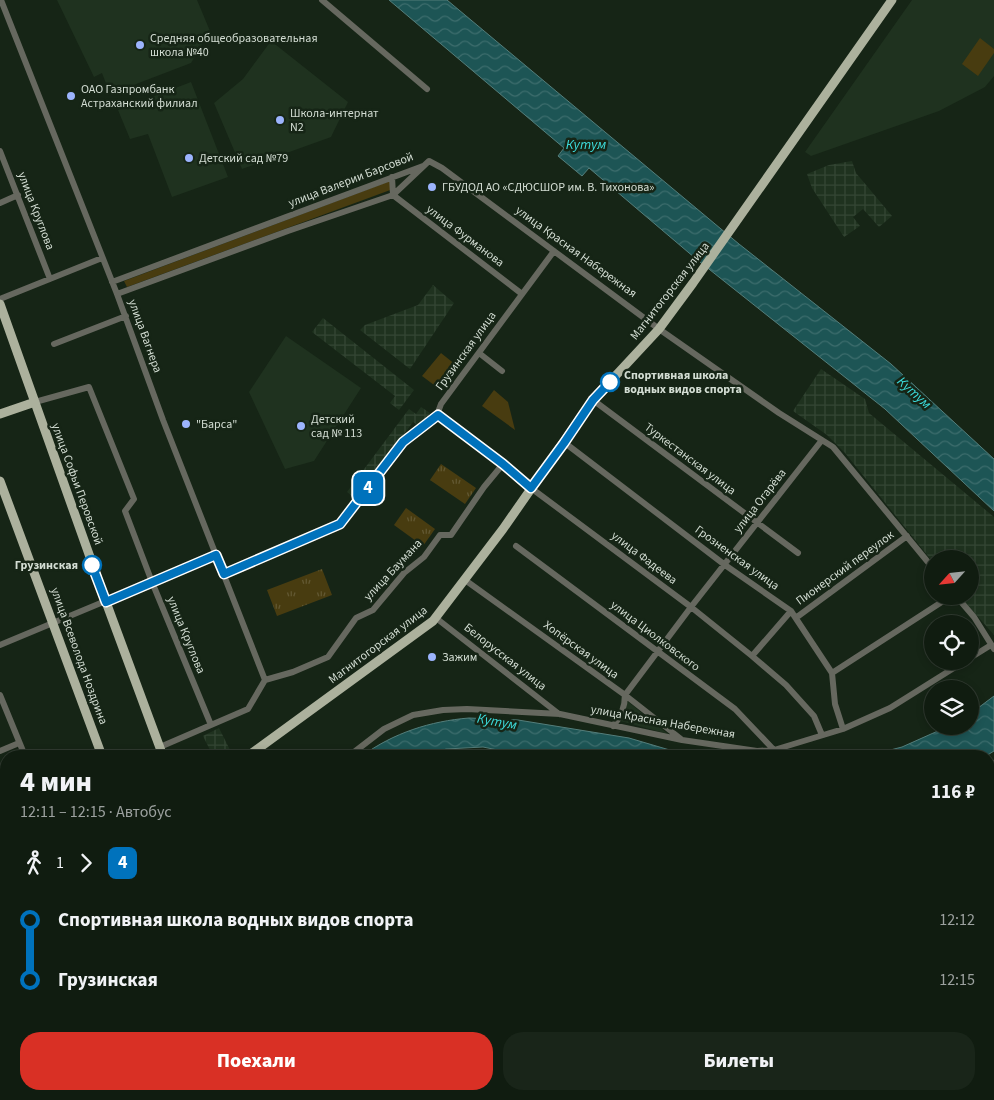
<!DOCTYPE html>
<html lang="ru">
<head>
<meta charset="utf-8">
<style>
  body { margin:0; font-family:"Source Sans 3",sans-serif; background:#192519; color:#f1f3f6; height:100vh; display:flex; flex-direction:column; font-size:19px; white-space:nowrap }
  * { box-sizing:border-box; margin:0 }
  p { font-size:16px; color:#9ca19f }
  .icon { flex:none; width:28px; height:28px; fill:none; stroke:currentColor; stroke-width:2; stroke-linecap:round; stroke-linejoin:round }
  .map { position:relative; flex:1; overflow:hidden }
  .sheet { position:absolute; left:0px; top:750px; width:995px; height:350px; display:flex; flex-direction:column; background:#101c10; border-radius:20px 20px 0 0; box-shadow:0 2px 8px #0003,0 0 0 1px #303a30 }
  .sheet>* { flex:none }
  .badge { padding:0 10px; border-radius:8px; font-size:18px; line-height:32px }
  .needle { width:32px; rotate:243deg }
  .buttons { position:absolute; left:924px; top:550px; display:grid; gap:10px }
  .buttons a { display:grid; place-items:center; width:55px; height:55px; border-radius:50%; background:#101c10; box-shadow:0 2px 8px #0003,0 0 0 1px #303a30; font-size:25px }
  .map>.badge { position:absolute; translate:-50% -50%; box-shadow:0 0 0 2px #fff }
  .legs { display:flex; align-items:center; gap:8px; height:55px; padding:0 20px; font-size:16px }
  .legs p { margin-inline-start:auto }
  .headline { display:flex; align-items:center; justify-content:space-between; height:85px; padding:0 20px }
  h1 { font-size:28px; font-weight:800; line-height:38px }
  .action { display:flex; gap:10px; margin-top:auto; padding:10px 20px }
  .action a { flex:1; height:58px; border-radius:20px; background:#d93025; color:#fff; font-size:20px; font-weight:800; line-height:58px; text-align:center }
  .action a+a { background:#192519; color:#f1f3f6 }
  ul { padding:0 20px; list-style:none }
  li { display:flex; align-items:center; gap:18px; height:60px; font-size:19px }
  li i { display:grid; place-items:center; width:8px; height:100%; margin:0 6px; background:currentColor }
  li i::after { content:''; width:12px; height:12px; margin:-6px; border:4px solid; border-radius:50%; background:#101c10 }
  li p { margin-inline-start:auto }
  li:first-child i { background:linear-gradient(#0000 50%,currentColor 0) }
  li:last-child i { background:linear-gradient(currentColor 50%,#0000 0) }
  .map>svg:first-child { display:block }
</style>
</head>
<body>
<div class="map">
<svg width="994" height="1100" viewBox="0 0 994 1100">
  <defs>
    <pattern id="industrial-grid" width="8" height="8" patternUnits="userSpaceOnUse" patternTransform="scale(1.25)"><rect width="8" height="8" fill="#1f321f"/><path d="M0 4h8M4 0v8" fill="none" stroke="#344634"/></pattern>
    <pattern id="park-tufts" width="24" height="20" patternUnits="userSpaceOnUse" patternTransform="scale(1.25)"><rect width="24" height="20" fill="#483c10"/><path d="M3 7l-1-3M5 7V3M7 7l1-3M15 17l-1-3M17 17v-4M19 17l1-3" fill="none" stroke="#625832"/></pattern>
    <pattern id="water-waves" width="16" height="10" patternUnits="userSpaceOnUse" patternTransform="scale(1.25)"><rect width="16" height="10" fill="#1d5555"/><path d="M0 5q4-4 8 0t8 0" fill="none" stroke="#3d6d6d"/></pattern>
  </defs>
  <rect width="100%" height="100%" fill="#162516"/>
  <path fill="#1f321f" d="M57 0H197L210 31 191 63 110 94 102 73 94 77Z
    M912 0H994V76L985 87 939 111 811 156 805 152Z
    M271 41 348 102 331 137 242 169 214 103 243 79Z
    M191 82 228 177 172 197 148 134 130 139 118 110Z
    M286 336 361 388 314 461 285 469 249 392Z
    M621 696 668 734 613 719 620 710Z"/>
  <path fill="url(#industrial-grid)" d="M852 161 856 173 892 216 879 227 863 209 853 217 860 226 844 237 812 188 807 174 829 165Z
    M433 285 454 303 410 369 360 330 365 325 418 305Z
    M323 318 414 390 399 410 390 403 395 396 312 332Z
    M821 369 865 399 869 413 994 517V635L960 596H970V559H932V561L845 453 827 435 793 411Z
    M421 407 430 413 420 427 413 422 356 499 347 492 409 409 416 414Z
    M219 728 230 750 218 756H213L203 736Z"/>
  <path fill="#483c10" d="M980 38 994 49V53L978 76 962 64Z
    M390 181 393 189 127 287 124 281Z
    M441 353 456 365 438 388 422 376Z
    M494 390 508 402 515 430 482 406Z"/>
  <path fill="url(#park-tufts)" d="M441 464 476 488 465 504 430 480Z
    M406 508 435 529 423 546 394 525Z
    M322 569 332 595 277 616 267 590Z"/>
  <path fill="url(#water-waves)" stroke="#547e7b" d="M389 0H447L739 244 891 364 994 459V511L885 409 695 258 589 168 582 176 558 156 564 148Z
    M994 696V751L986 756H867L902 747 949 726H970V714Z
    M469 718 518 720 629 738 690 756H527L483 747 446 749 427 756H362C393 733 431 721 469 718Z"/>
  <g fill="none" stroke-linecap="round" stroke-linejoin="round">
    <path stroke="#66685f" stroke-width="6" d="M1 0 117 294 163 420 265 680
      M322 0 427 89
      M0 151 50 279
      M392 177 393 195 522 294
      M0 203 18 195
      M112 282 423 166
      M117 294 288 231 393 195 429 161 442 168 659 329 779 413 833 447 932 567
      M0 299 102 258
      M54 344 126 316
      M479 353 502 371
      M593 400 798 553
      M35 402 89 387 134 499 125 511 152 582 211 725
      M437 415 503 464 531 488 691 607 752 656 786 685 814 716 822 735
      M565 443 725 565 791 611 832 673 835 704 843 729
      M516 546 735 709 774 750
      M224 574 340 524 403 442 437 415 441 404 554 251
      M465 580 625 695 681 739
      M956 596 974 617 994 649
      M797 617 907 536
      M436 618 559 714
      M0 645 216 555
      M752 656 791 611
      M970 658 991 645
      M832 673 951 596
      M0 695 25 756
      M625 695 691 607 822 440
      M613 726C621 717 625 708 625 695
      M160 747 248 709 265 680 293 672 328 657 356 618 373 610 404 573 424 557 440 535H451L484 487 503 464
      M0 751 19 743
      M349 756 384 729 413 715 443 710 467 709 560 714 682 740 757 751 774 750 843 729 890 708 965 661
      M989 767 994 763
      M989 841 994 835
      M0 876 6 874
      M989 930 994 925
      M0 960 6 958
      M989 1005 994 1000
      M989 1009 994 1013
      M715 1094 720 1100
      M781 1094 785 1100
      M849 1094 853 1100
      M325 1100 326 1094
      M394 1100 395 1094
      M445 1100 446 1094
      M498 1100 500 1094
      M550 1100 551 1094"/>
    <path stroke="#acb19d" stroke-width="9" d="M0 304 106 602 163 756
      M0 414 35 402
      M0 481 102 756
      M248 756 433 621 503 529 593 400 659 329 693 283 892 0
      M0 1092 21 1100
      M959 1094 963 1100
      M142 1100 144 1094
      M264 1100 269 1094
      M607 1100 608 1094
      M659 1100 661 1094"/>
  </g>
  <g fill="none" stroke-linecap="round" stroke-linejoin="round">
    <defs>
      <path id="line-1" d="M92 565 106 602 216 555 224 574 340 524 403 442 438 415 503 464 531 488 564 443 593 400 610 382"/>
    </defs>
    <use href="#line-1" stroke="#fff" stroke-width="11"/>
    <use href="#line-1" stroke="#0072bc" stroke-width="8"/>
  </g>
  <g fill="#9cb4fd" stroke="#162516" stroke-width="2">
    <circle cx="140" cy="45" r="5"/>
    <circle cx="71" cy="96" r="5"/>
    <circle cx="280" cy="120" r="5"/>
    <circle cx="189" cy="158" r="5"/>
    <circle cx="432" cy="187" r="5"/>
    <circle cx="186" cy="424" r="5"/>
    <circle cx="301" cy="426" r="5"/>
    <circle cx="432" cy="657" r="5"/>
  </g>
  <g fill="#fff" stroke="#0072bc" stroke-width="2.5">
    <circle cx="610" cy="382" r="9"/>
    <circle cx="92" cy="565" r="9"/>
  </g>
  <g text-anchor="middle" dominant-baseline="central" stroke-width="5" stroke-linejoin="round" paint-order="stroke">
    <g font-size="12" fill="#d3ddd3" stroke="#162516" text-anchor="start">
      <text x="150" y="38">Средняя общеобразовательная<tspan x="150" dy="14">школа №40</tspan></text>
      <text x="81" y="89">ОАО Газпромбанк<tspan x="81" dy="14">Астраханский филиал</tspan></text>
      <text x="290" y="113">Школа-интернат<tspan x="290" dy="14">N2</tspan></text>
      <text x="199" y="158">Детский сад №79</text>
      <text x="442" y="187">ГБУДОД АО «СДЮСШОР им. В. Тихонова»</text>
      <text x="311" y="419">Детский<tspan x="311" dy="14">сад № 113</tspan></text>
      <text x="196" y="424">"Барса"</text>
      <text x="442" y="657">Зажим</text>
    </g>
    <g font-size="12" fill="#d3ddd3" stroke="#162516">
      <text transform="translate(351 180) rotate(-21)">улица Валерии Барсовой</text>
      <text transform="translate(36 211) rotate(69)">улица Круглова</text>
      <text transform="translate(465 236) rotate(37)">улица Фурманова</text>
      <text transform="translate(576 252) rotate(36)">улица Красная Набережная</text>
      <text transform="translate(670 291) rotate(-52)">Магнитогорская улица</text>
      <text transform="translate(145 336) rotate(70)">улица Вагнера</text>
      <text transform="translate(466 351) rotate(-54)">Грузинская улица</text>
      <text transform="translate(690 459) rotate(37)">Туркестанская улица</text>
      <text transform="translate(77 484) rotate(70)">улица Софьи Перовской</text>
      <text transform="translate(760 501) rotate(-52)">улица Огарёва</text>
      <text transform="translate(644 558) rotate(37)">улица Фадеева</text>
      <text transform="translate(737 558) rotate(36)">Грозненская улица</text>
      <text transform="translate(845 568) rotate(-36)">Пионерский переулок</text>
      <text transform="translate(393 570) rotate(-47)">улица Баумана</text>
      <text transform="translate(186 635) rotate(68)">улица Круглова</text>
      <text transform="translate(655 636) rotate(37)">улица Циолковского</text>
      <text transform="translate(378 645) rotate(-37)">Магнитогорская улица</text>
      <text transform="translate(581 650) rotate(36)">Хопёрская улица</text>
      <text transform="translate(79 656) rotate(70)">улица Всеволода Ноздрина</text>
      <text transform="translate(505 657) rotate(38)">Белорусская улица</text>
      <text transform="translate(663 722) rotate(10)">улица Красная Набережная</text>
    </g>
    <g font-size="12" font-weight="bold" fill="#d3ddd3" stroke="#162516" text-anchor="start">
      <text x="624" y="375">Спортивная школа<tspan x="624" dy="14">водных видов спорта</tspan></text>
      <text x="78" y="565" text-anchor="end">Грузинская</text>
    </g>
    <g font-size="14" font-style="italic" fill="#3cdada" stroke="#162516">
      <text x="586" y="145">Кутум</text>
      <text transform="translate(914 393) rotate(42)">Кутум</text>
      <text transform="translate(497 722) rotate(10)">Кутум</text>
    </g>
  </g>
</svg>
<div class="buttons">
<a><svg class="needle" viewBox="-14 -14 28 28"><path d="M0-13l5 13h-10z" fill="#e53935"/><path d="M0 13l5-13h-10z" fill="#9ca19f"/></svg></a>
<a><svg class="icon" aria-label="locate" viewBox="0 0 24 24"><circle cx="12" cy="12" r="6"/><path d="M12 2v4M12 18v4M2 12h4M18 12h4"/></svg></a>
<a><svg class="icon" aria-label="layers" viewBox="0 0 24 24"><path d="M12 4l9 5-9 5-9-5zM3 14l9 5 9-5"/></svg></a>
</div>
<b class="badge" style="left:368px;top:488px;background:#0072bc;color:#fff">4</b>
<section class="sheet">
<div class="headline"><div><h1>4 мин</h1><p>12:11 – 12:15 · Автобус</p></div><b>116 ₽</b></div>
<div class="legs"><svg class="icon" aria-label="walk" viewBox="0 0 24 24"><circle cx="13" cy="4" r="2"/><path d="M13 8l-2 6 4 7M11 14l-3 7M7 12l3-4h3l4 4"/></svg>1<svg class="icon" aria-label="forward" viewBox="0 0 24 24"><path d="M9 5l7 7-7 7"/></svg><b class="badge" style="background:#0072bc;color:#fff">4</b></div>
<ul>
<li><i style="color:#0072bc"></i><b>Спортивная школа водных видов спорта</b><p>12:12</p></li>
<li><i style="color:#0072bc"></i><b>Грузинская</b><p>12:15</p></li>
</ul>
<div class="action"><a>Поехали</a><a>Билеты</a></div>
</section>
</div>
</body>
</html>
